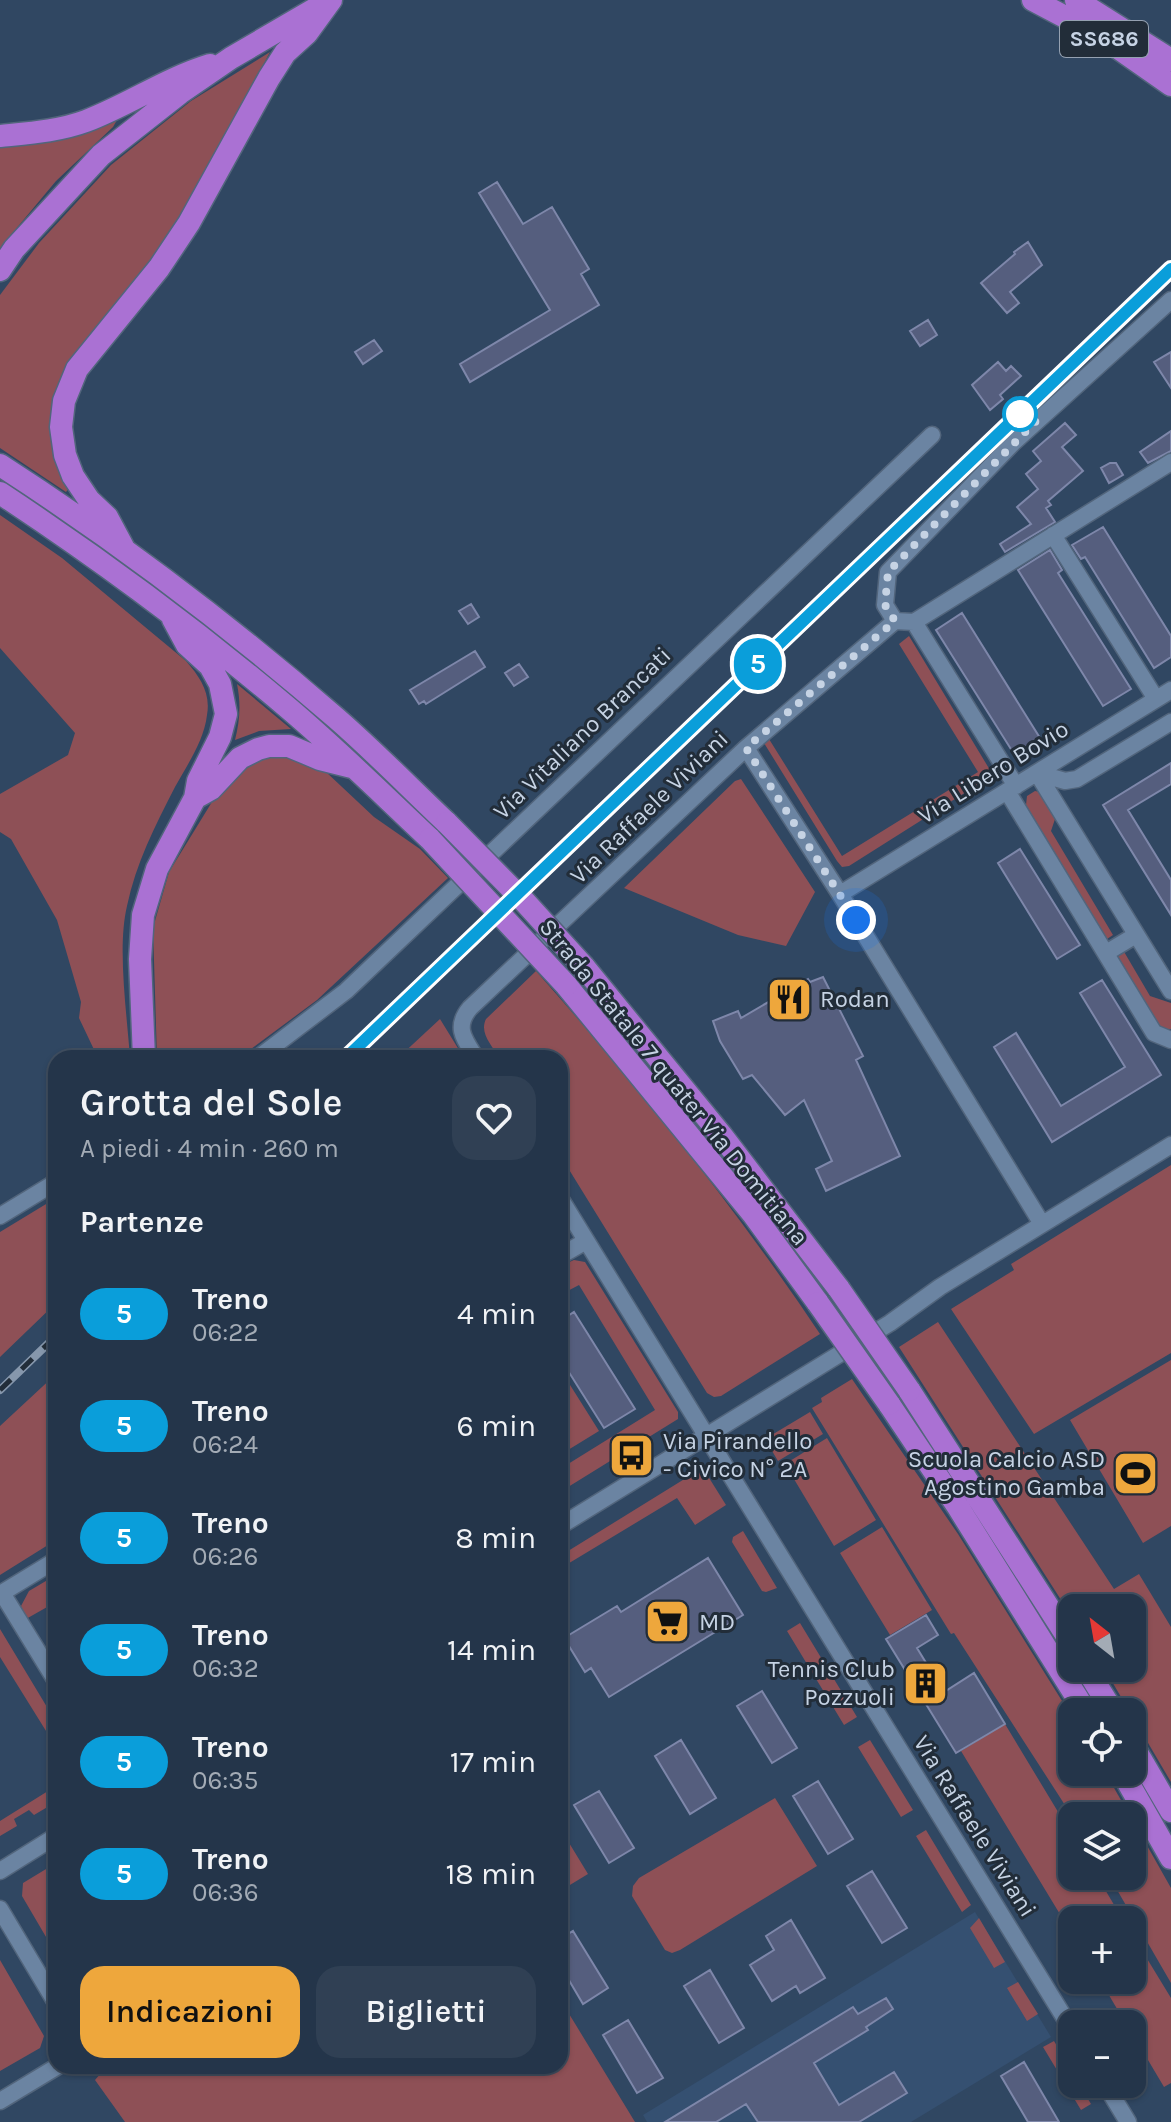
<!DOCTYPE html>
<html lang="it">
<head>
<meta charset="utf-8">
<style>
  body { margin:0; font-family:Karla,sans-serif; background:#304054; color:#f1f3f6; height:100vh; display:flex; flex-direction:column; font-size:30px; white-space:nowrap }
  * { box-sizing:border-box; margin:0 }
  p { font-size:26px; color:#a3abb5 }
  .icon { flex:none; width:44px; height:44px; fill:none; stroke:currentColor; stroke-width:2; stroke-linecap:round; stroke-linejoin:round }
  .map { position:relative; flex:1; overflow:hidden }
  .drawer { position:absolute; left:48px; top:1050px; width:520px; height:1024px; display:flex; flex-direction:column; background:#24354a; border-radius:24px; box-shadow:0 2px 6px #0004,0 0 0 2px #415062 }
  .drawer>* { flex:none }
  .badge { padding:0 16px; border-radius:26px; font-size:28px; line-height:52px }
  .needle { width:52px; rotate:329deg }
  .fabs { position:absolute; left:1058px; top:1594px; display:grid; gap:16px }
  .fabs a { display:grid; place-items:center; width:88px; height:88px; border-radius:16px; background:#24354a; box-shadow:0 2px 6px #0004,0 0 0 2px #415062; font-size:40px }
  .you { position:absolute; width:40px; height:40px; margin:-20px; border:6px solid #fff; border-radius:50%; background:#1a73e8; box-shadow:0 0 0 12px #1a73e833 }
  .map>.badge { position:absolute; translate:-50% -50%; box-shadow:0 0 0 4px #fff }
  h2 { padding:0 32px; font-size:30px; line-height:72px }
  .round { display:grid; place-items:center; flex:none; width:84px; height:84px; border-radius:24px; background:#304054 }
  .headline { display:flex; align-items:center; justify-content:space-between; height:136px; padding:0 32px }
  h1 { font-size:38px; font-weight:600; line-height:60px }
  .button { display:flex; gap:16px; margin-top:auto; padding:16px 32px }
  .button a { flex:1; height:92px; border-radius:24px; background:#eea73c; color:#111; font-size:32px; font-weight:600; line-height:92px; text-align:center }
  .button a+a { background:#304054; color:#f1f3f6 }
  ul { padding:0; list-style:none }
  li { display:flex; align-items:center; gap:24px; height:112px; padding:0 32px }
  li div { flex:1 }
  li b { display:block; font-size:30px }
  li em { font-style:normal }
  li .badge { min-width:88px; font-weight:700; text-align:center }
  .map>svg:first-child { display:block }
</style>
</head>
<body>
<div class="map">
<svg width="1171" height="2122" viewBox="0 0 1171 2122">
  <rect width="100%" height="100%" fill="#304762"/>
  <path fill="#355071" d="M975 1912 1051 2037 911 2122H647L643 2115Z"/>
  <path fill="#8e5056" d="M270 52 200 186 145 269 68 366 69 488 66 492 0 448V295L39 243 111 165 191 101Z
    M113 117 117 120 113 127 56 181 0 248V144Z
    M0 515 62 558 186 661C200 677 211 693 207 715 204 741 187 765 175 787 155 826 136 863 127 906 117 948 127 1014 130 1058H98L79 1018 81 1002 57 920 11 839 0 832V794L68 755 75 733 0 648Z
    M909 636 993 775 849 866 842 867 837 861 764 743 769 739 842 856 978 772 899 644Z
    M237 684 291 729 259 731 235 740C240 720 241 704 237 684Z
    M280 755 295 756 325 771 374 817 420 849 448 878 317 1000 239 1058H157L153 928 169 872 215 797 247 762Z
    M741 779 815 892 786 946 738 935 624 888 735 781Z
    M1035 791 1040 792 1056 816 1051 831 1113 935 1107 939 1026 805 1027 796Z
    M1123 950 1150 996 1171 1003V1029H1161L1116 953Z
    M536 971C638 1086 735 1207 820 1334L721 1396 714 1397 707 1393 560 1155V1058H500C492 1046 479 1033 486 1019Z
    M440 1019 464 1058H398Z
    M1171 1165V1353L1034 1434 951 1309 1014 1270 1011 1264Z
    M56 1198V1303L0 1357V1232Z
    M574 1260 585 1262 678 1412V1419L560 1492V1469L655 1410 579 1285 560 1295V1266Z
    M938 1322 1114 1589 1139 1574 1171 1627V1782L1104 1668H1132V1608H1072V1617L899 1347Z
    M1171 1360V1526L1143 1543 1070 1420Z
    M560 1369 599 1431 568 1450 560 1437Z
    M56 1374V1540L0 1575V1426Z
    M852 1379 958 1534 1072 1717V1772H1105L1130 1816H1072L954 1633 951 1634 812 1408 822 1402 821 1398Z
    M810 1412 823 1434 778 1461 765 1439Z
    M827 1438 876 1520 834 1546 785 1464Z
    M699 1470 706 1473 726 1505 695 1525 677 1498 561 1568 560 1556Z
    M882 1527 932 1610 890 1635 840 1553Z
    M743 1531 777 1588 766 1592 762 1591 732 1542 733 1537Z
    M56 1575V1602L26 1619 21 1606 29 1591Z
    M800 1623 857 1717 844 1725 787 1631Z
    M0 1629 56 1722V1747L0 1657Z
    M1005 1724 1072 1835V1876H1097L1123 1920H1072V1934L961 1751Z
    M870 1740 913 1810 901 1817 858 1747Z
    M56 1786V1802L34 1815 29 1810 14 1819 17 1826 0 1836V1821Z
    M775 1798 817 1866 680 1950 672 1953 665 1950 632 1896 633 1886 639 1878Z
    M1132 1819 1171 1888V1983L1109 1876H1132Z
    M560 1828 588 1874 560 1891Z
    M926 1830 971 1905 962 1912 916 1836Z
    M56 1863V1954L22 1896 23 1883Z
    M979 1918 1005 1962 994 1968 970 1928Z
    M1132 1934 1171 1998V2083L1164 2087 1132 2033V2024H1126L1100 1980H1132Z
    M0 1960 44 2036 40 2048 0 2071Z
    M1018 1982 1038 2014 1027 2021 1007 1988Z
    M560 1999 635 2122H125L95 2080 107 2066H560Z
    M1054 2041 1072 2071V2084H1079L1091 2104 1081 2110 1043 2047Z"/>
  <path fill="#555e7e" stroke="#7e87aa" stroke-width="2" d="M497 182 523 224 552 207 589 269 581 274 599 305 470 382 460 364 550 310 479 193Z
    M1028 242 1042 265 1010 292 1019 303 1007 313 981 283 1015 254 1014 252Z
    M928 320 937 335 920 346 910 331Z
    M374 340 382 351 363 364 355 352Z
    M1171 352V388L1154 362Z
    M998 362 1006 371 1011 366 1021 376 1000 395 1003 399 990 410 972 385Z
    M1065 423 1076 435 1062 447 1083 471 1048 501 1051 505 1046 508 1055 522 1005 552 1000 544 1031 524 1017 507 1038 489 1026 474 1041 461 1033 451Z
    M1171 431V451L1148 463 1140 452Z
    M1110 463H1116L1123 475 1109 483 1101 468Z
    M1103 527 1171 636V657L1154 668 1085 557 1081 559 1072 545Z
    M1050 550 1062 570 1058 573 1131 689 1103 706 1018 570Z
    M471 604 479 617 468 624 459 611Z
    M962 613 1040 738 1014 754 936 630Z
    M475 651 485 667 426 704 424 701 419 704 410 690Z
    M519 664 528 677 514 686 505 673Z
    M1171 763V784L1128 810 1171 880V915L1103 805Z
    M1020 849 1080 945 1057 959 998 863Z
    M823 977 863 1056 856 1060 900 1156 826 1191 816 1169 832 1161 804 1100 785 1115 752 1075 743 1079 720 1041 713 1021 738 1011 741 1018 808 979 810 982Z
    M1102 980 1161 1075 1052 1142 994 1047 1016 1033 1061 1106 1125 1067 1080 993Z
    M574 1312 635 1409 604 1428 560 1358V1321Z
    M708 1558 743 1615 609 1697 591 1668 585 1672 564 1638 617 1606 621 1612Z
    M926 1615 938 1635 917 1648 944 1692 974 1673 1005 1724 956 1753 886 1639Z
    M762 1691 797 1748 772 1763 737 1706Z
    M681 1740 716 1798 690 1814 655 1756Z
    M818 1781 853 1839 828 1854 793 1796Z
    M599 1791 634 1848 609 1863 574 1805Z
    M872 1871 907 1928 882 1943 847 1886Z
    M791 1920 825 1978 800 1993 796 1986 772 2001 750 1965 774 1950 766 1936Z
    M573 1931 608 1988 583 2004 560 1965V1939Z
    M710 1970 744 2028 719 2043 684 1986Z
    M886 1998 893 2009 866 2027 868 2030 814 2063 839 2105 894 2072 907 2093 859 2122H758L746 2104 716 2122H665L853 2007 858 2014Z
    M628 2020 663 2078 637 2093 603 2035Z
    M1024 2062 1059 2122H1028L1001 2076Z"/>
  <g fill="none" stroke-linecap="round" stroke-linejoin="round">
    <defs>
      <path id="minor" d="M1053 535 1156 699
        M895 621 885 605 888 572 1014 442 1171 300
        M746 748 840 894 1042 1224
        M1037 773 1171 991
        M1037 773 1065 781 1077 779 1171 722
        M1016 786 914 622 1171 462
        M1007 791 1154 1033 1171 1040
        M840 894 1171 690
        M1106 953 1136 935
        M258 1058 346 991 932 435
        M476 1058C464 1039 454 1027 470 1008L746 748 895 621 914 622
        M560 1198 1072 2030
        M0 1216 56 1182
        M560 1256 586 1241
        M560 1526 890 1323 940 1287 1171 1145
        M56 1560 2 1593 56 1681
        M0 1871 56 1836
        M0 1909 56 2003
        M1105 2084 1128 2122
        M0 2101 58 2066"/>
      <path id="trunk" d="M1033 0 1101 36 1171 85
        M1076 0 1171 60
        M0 136C29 133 59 131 86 121 130 104 165 79 210 65
        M0 270 14 249 101 155 180 93 231 58 320 6
        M0 465C118 541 230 626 336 718 374 751 410 788 447 823
        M0 493C100 559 196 630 287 707 337 749 383 795 430 839
        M123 547 107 517 89 500 73 476 65 455 61 427 64 401 77 369 159 268 189 223 269 78 285 53 307 33 331 0
        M195 798 211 789 240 758 258 749 269 746H289L320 759 352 767
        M584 967 722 1136 839 1289
        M566 985 753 1214 818 1303
        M144 1058 140 959 143 915 157 869 195 798 198 781 220 737 226 714 220 684 210 666 187 645 173 619
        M909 1390 1072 1644
        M889 1404 958 1507 1086 1712
        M1086 1668 1113 1712
        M1132 1744 1171 1811
        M1122 1772 1171 1858"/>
    </defs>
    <use href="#minor" stroke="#52657c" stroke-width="19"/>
    <use href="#trunk" stroke="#52657c" stroke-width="25"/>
    <use href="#minor" stroke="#6b84a2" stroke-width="16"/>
    <use href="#trunk" stroke="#aa71d3" stroke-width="22"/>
    <defs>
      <path id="rail" d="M346 1058 1171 269
        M0 1390 56 1336"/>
    </defs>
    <use href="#rail" stroke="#8697ac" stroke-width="8"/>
    <use href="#rail" stroke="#222d39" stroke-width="5" stroke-dasharray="15" stroke-linecap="butt"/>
    <defs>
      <path id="trunk-bridge" d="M447 823 524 901 584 967
        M430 839 566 985
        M839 1289 909 1390
        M818 1303 889 1404"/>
    </defs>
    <use href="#trunk-bridge" stroke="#52657c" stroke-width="25" stroke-linecap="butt"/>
    <use href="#trunk-bridge" stroke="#aa71d3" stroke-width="22"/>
  </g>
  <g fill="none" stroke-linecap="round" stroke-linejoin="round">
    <defs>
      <path id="line" d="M346 1058 1171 269"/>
    </defs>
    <use href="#line" stroke="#fff" stroke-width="18"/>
    <use href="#line" stroke="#0a9eda" stroke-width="12"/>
    <path stroke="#c6d3e4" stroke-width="8" stroke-dasharray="0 14.4" d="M856 920 746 748 895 621 885 605 888 572 1036 421 1020 414"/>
  </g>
  <defs>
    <symbol id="restaurant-square" viewBox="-11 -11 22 22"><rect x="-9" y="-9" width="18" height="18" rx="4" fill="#eea73c" stroke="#222d39"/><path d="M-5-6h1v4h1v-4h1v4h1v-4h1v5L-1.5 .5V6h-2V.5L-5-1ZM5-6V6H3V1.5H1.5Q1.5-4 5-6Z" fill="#111"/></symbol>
    <symbol id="bus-square" viewBox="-11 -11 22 22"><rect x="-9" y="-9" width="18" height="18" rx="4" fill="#eea73c" stroke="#222d39"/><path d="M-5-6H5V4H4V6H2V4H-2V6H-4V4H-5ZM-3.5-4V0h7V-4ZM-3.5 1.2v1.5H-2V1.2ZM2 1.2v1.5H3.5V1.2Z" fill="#111"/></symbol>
    <symbol id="stadium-square" viewBox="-11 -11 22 22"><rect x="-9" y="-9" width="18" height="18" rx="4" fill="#eea73c" stroke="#222d39"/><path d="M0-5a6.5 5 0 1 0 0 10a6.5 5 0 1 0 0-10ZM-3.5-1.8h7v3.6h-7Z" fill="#111"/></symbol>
    <symbol id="supermarket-square" viewBox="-11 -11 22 22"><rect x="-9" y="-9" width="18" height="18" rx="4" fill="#eea73c" stroke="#222d39"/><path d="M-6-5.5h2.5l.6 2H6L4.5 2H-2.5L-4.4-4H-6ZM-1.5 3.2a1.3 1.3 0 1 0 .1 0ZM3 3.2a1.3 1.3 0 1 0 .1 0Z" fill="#111"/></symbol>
    <symbol id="building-square" viewBox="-11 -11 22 22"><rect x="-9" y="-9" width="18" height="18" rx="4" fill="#eea73c" stroke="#222d39"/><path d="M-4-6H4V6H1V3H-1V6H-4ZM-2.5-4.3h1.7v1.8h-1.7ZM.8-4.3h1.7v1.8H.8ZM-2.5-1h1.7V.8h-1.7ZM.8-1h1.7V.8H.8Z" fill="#111"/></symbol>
  </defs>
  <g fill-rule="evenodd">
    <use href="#restaurant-square" x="764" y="974" width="51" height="51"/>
    <use href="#bus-square" x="606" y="1430" width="51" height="51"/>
    <use href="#stadium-square" x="1110" y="1448" width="51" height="51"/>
    <use href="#supermarket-square" x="642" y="1596" width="51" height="51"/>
    <use href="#building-square" x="900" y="1658" width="51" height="51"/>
  </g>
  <circle fill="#fff" stroke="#0a9eda" stroke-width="4" cx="1020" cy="414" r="16"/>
  <g text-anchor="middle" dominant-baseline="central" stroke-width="6" stroke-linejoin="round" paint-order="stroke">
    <rect fill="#222d39" stroke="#95a1b1" stroke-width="2" x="1060" y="21" width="88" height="36" rx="6"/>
    <g font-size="22" font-weight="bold" fill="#c6d3e4">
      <text x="1104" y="39">SS686</text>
    </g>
    <g font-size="24" fill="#c6d3e4" stroke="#222d39">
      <text transform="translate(582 733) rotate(-44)">Via Vitaliano Brancati</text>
      <text transform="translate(993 772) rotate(-32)">Via Libero Bovio</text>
      <text transform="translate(649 807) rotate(-44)">Via Raffaele Viviani</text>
      <text transform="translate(674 1082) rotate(51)">Strada Statale 7 quater Via Domitiana</text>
      <text transform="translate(975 1826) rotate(58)">Via Raffaele Viviani</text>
    </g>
    <g font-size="24" fill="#c6d3e4" stroke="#222d39" text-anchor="start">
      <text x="820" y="999">Rodan</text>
      <text x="663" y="1441">Via Pirandello<tspan x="663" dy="28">- Civico N° 2A</tspan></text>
      <text x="1105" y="1459" text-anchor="end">Scuola Calcio ASD<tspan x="1105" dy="28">Agostino Gamba</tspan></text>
      <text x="699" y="1622">MD</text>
      <text x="895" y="1669" text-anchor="end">Tennis Club<tspan x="895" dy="28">Pozzuoli</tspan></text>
    </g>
  </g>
</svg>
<div class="fabs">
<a><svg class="needle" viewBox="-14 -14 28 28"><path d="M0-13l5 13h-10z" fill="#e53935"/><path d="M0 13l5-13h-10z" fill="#a3abb5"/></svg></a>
<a><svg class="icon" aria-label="locate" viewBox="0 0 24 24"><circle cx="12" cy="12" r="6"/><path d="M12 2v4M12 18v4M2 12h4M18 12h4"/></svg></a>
<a><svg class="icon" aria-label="layers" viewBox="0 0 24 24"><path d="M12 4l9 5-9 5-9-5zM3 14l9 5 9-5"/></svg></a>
<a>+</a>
<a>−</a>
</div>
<div class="you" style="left:856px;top:920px"></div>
<b class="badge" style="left:758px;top:664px;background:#0a9eda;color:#fff">5</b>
<section class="drawer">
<div class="headline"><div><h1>Grotta del Sole</h1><p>A piedi · 4 min · 260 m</p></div><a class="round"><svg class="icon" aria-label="heart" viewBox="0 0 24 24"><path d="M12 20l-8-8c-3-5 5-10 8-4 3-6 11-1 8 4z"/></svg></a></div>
<h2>Partenze</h2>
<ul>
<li><span class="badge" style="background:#0a9eda;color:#fff">5</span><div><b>Treno</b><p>06:22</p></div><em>4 min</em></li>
<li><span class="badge" style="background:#0a9eda;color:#fff">5</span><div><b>Treno</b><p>06:24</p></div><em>6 min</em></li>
<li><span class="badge" style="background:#0a9eda;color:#fff">5</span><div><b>Treno</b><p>06:26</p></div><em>8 min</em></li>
<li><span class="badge" style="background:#0a9eda;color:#fff">5</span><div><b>Treno</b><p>06:32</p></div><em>14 min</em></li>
<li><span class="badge" style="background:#0a9eda;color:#fff">5</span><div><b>Treno</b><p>06:35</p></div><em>17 min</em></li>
<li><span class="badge" style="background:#0a9eda;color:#fff">5</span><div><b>Treno</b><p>06:36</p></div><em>18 min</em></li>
</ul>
<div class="button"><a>Indicazioni</a><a>Biglietti</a></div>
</section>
</div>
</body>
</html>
